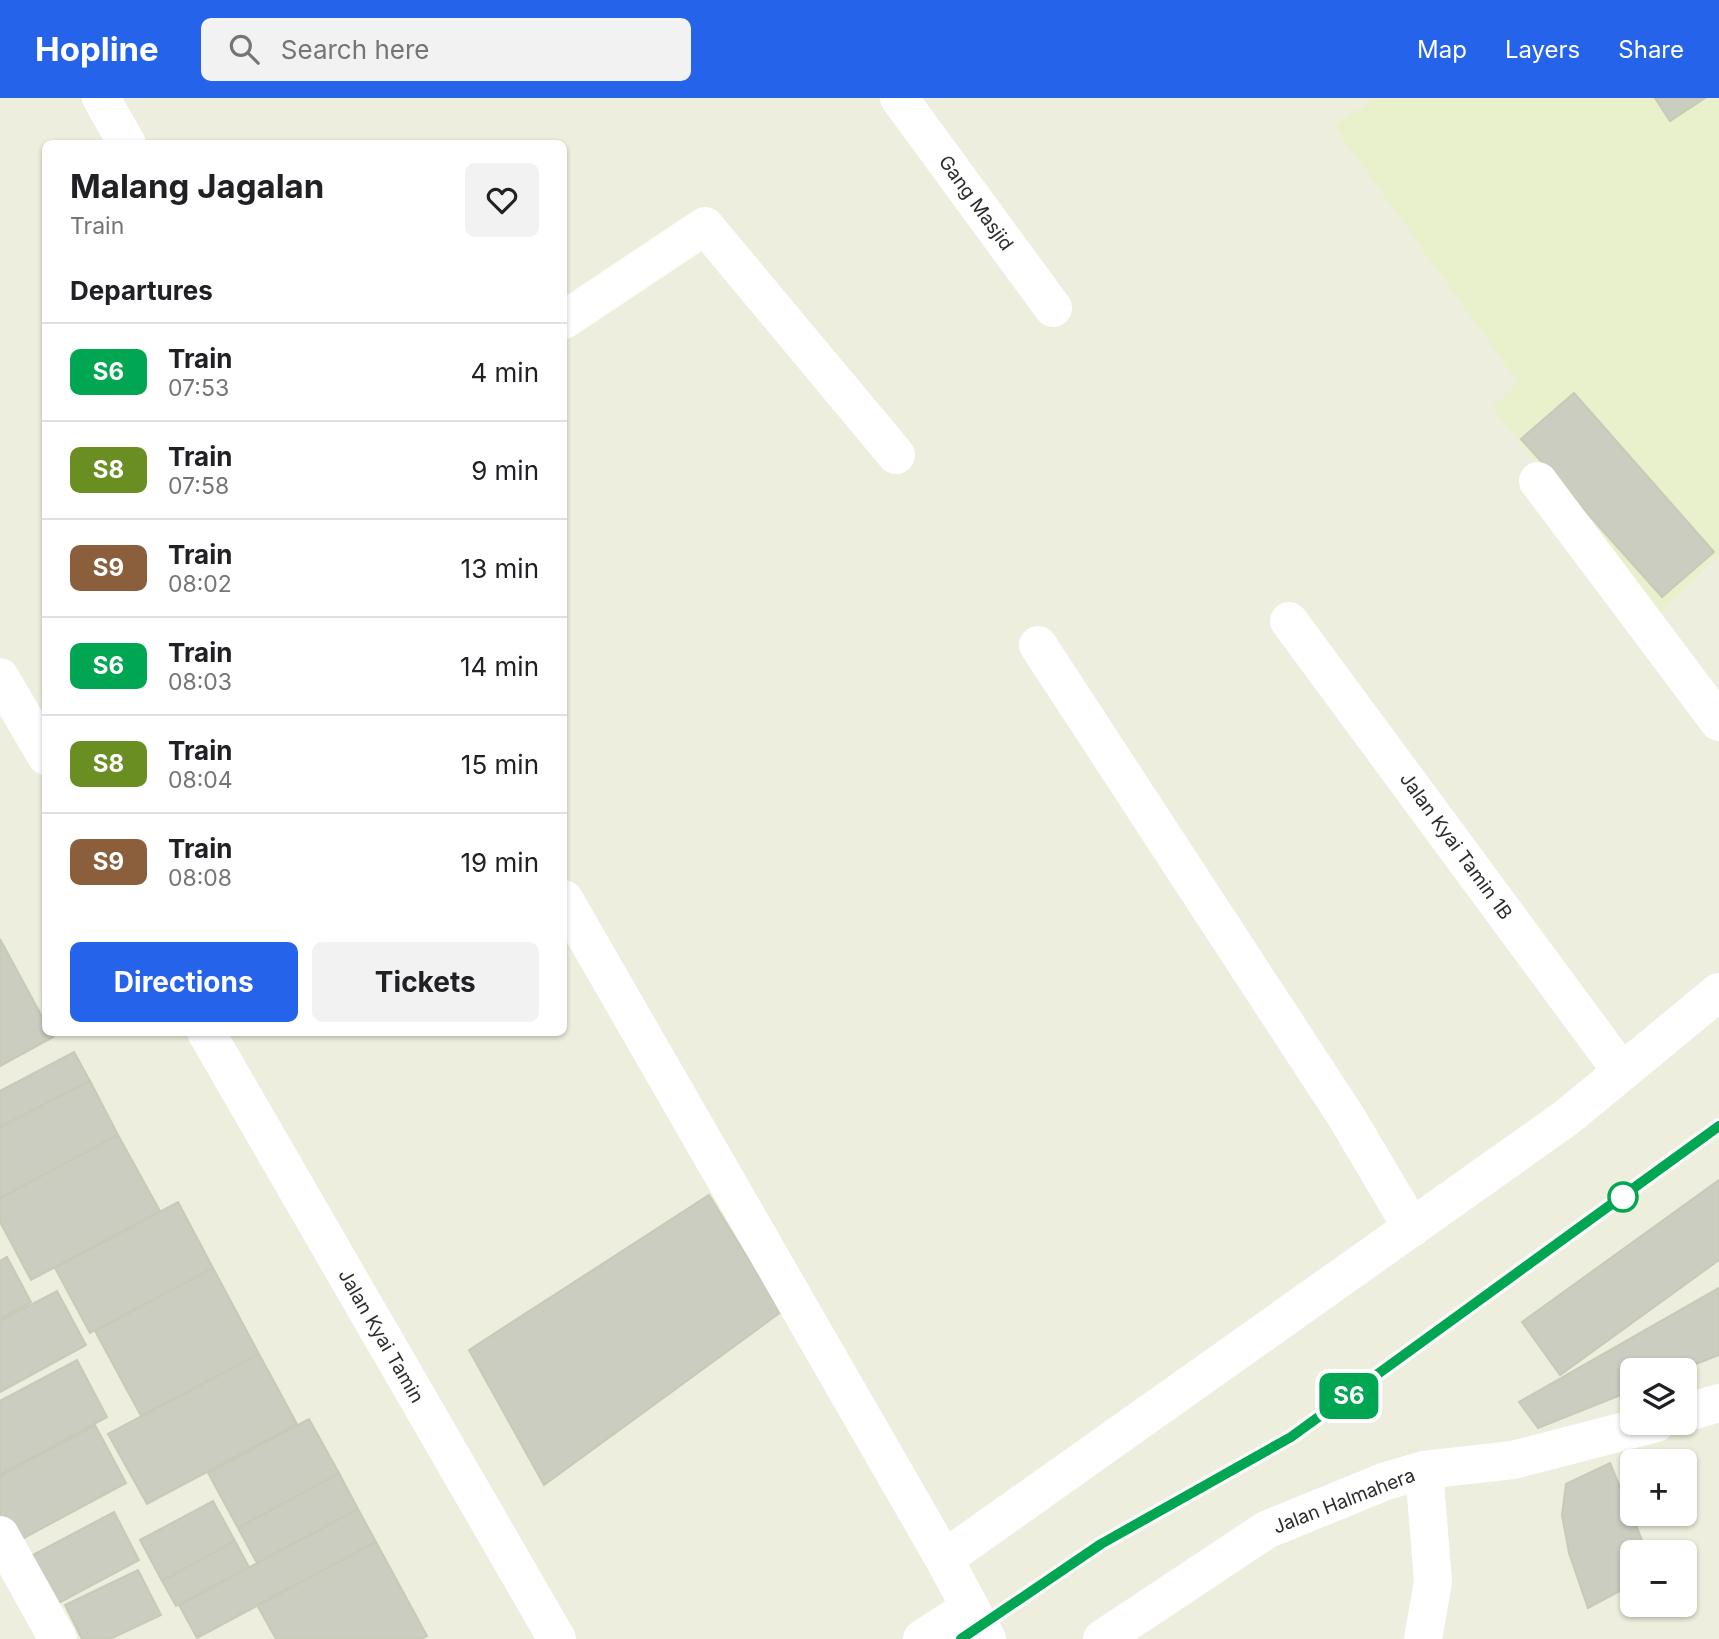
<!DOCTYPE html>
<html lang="en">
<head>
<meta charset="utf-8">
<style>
  body { margin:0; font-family:Inter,sans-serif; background:#f2f2f2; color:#202124; height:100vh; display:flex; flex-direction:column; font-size:26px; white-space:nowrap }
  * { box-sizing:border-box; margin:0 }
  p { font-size:23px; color:#757577 }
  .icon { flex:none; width:38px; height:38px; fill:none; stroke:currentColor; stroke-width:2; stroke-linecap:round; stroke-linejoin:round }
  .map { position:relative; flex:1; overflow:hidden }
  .sheet { position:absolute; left:42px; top:42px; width:525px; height:896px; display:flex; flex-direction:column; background:#fff; border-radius:10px; box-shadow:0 2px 5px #0004 }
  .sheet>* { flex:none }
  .badge { padding:0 14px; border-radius:10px; font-size:24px; line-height:46px }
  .fabs { position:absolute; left:1620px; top:1260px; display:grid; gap:14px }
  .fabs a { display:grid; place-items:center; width:77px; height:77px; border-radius:10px; background:#fff; box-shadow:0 2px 5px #0004; font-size:35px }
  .map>.badge { position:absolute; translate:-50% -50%; box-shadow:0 0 0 4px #fff }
  h2 { padding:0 28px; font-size:26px; line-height:63px }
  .round { display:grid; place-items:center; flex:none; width:74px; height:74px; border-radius:10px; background:#f2f2f2 }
  .headline { display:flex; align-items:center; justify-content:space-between; height:119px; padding:0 28px }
  h1 { font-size:33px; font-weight:700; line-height:52px }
  .cta { display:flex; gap:14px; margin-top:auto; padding:14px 28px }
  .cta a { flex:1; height:80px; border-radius:10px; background:#2563eb; color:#fff; font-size:28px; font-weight:700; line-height:80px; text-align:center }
  .cta a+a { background:#f2f2f2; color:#202124 }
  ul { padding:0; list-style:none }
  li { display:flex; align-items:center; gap:21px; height:98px; padding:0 28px; border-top:2px solid #e0e0e0 }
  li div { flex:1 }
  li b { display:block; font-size:26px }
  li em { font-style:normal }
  li .badge { min-width:77px; font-weight:700; text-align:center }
  header { display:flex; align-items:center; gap:42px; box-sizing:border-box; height:98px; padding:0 35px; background:#2563eb; color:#fff }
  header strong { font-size:33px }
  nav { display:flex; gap:38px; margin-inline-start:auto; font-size:24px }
  .search { width:490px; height:63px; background:#f2f2f2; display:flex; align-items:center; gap:18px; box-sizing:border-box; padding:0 24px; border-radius:10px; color:#757577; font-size:26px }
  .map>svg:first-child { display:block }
</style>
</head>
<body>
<header>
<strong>Hopline</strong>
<div class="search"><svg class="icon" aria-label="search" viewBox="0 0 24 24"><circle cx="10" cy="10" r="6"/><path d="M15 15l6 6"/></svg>Search here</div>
<nav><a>Map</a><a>Layers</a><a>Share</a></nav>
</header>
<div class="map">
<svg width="1719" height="1541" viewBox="0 0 1719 1541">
  <rect width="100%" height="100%" fill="#edeedd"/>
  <path fill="#e9f1cc" d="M1375 0H1719V456L1659 517 1492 309 1518 284 1334 28Z"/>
  <path fill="#cbcdc0" stroke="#c7cab6" stroke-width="2" d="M1655 0H1705L1670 23Z
    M1574 295 1714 454 1662 499 1521 341Z
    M0 841 46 926V934H50L53 939 0 968Z
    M74 954 90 983 0 1029V993Z
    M90 983 118 1037 0 1100V1029Z
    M118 1037 160 1113 31 1182 0 1124V1100Z
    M1719 1082V1162L1560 1277 1522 1224Z
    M709 1097 781 1214 544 1387 469 1252Z
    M178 1104 213 1170 90 1235 55 1170Z
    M7 1159 31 1204 0 1221V1163Z
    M213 1170 259 1256 141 1318 95 1233Z
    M1719 1190V1257L1681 1272H1633V1292L1538 1330 1519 1304Z
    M57 1193 86 1247 0 1294V1223Z
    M259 1256 297 1326 147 1406 108 1336Z
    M77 1262 107 1319 0 1377V1303Z
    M309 1321 339 1375 238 1430 208 1375Z
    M95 1327 126 1385 11 1447 0 1427V1378Z
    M1610 1365 1647 1454H1633V1486L1588 1510 1569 1455 1562 1417 1566 1386Z
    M339 1375 358 1411 257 1465 238 1430Z
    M213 1403 235 1443 162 1483 140 1442Z
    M358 1411 376 1444 197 1540 179 1507Z
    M114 1414 139 1462 57 1506 31 1458Z
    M235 1443 249 1469 176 1508 162 1483Z
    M376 1444 427 1538 421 1541H276L257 1507Z
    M138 1472 161 1517 110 1541H82L65 1507Z"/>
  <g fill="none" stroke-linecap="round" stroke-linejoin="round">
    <path stroke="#fff" stroke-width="38" d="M101 0 127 46
      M899 0 1053 210
      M564 222 705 128 896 357
      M1538 383 1719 624
      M1289 523 1622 974
      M1038 547 1347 1020 1412 1130
      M564 801 944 1461 987 1541
      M0 1437 58 1541
      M944 1461 1566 1020 1719 894
      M922 1541 968 1511
      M1423 1541 1433 1484 1424 1372"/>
    <path stroke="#fff" stroke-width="38" d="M1685 1315 1719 1305
      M1102 1541 1266 1432 1386 1383 1424 1372 1513 1362 1656 1325"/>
    <path stroke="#fff" stroke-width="38" d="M0 579 46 658
      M206 934 557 1541"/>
    <defs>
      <path id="rail" d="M961 1541 1101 1446 1152 1420 1291 1339 1719 1028"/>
    </defs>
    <use href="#rail" stroke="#a89fb7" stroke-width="8"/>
    <use href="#rail" stroke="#fff" stroke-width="5" stroke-dasharray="16" stroke-linecap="butt"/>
  </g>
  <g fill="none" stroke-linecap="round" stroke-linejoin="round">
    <defs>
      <path id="line" d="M961 1541 1101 1446 1291 1339 1719 1028"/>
    </defs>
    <use href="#line" stroke="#fff" stroke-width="16"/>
    <use href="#line" stroke="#00a651" stroke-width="10"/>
  </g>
  <circle fill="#fff" stroke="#00a651" stroke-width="3.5" cx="1623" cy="1099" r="14"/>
  <g text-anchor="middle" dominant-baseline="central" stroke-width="5" stroke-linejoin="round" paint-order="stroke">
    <g font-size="19" fill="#2c2c2c" stroke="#fff">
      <text transform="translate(976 105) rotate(54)">Gang Masjid</text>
      <text transform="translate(1456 748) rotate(54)">Jalan Kyai Tamin 1B</text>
      <text transform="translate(381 1238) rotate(60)">Jalan Kyai Tamin</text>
      <text transform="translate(1344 1403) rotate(-21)">Jalan Halmahera</text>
    </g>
  </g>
</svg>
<div class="fabs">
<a><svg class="icon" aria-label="layers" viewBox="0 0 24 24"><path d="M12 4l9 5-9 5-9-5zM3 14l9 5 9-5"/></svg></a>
<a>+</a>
<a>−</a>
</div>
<b class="badge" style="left:1349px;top:1298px;background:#00a651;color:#fff">S6</b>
<section class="sheet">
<div class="headline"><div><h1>Malang Jagalan</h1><p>Train</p></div><a class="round"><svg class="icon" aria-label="heart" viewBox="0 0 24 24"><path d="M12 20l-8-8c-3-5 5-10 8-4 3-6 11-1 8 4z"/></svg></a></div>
<h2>Departures</h2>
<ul>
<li><span class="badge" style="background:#00a651;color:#fff">S6</span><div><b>Train</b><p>07:53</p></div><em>4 min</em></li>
<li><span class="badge" style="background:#6b8e23;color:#fff">S8</span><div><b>Train</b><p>07:58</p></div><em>9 min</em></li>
<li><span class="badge" style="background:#8b5e3c;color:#fff">S9</span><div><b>Train</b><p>08:02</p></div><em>13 min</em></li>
<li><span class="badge" style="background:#00a651;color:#fff">S6</span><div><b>Train</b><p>08:03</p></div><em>14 min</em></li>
<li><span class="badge" style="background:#6b8e23;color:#fff">S8</span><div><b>Train</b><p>08:04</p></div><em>15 min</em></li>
<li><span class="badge" style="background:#8b5e3c;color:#fff">S9</span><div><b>Train</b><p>08:08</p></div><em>19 min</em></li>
</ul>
<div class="cta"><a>Directions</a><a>Tickets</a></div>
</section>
</div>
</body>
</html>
